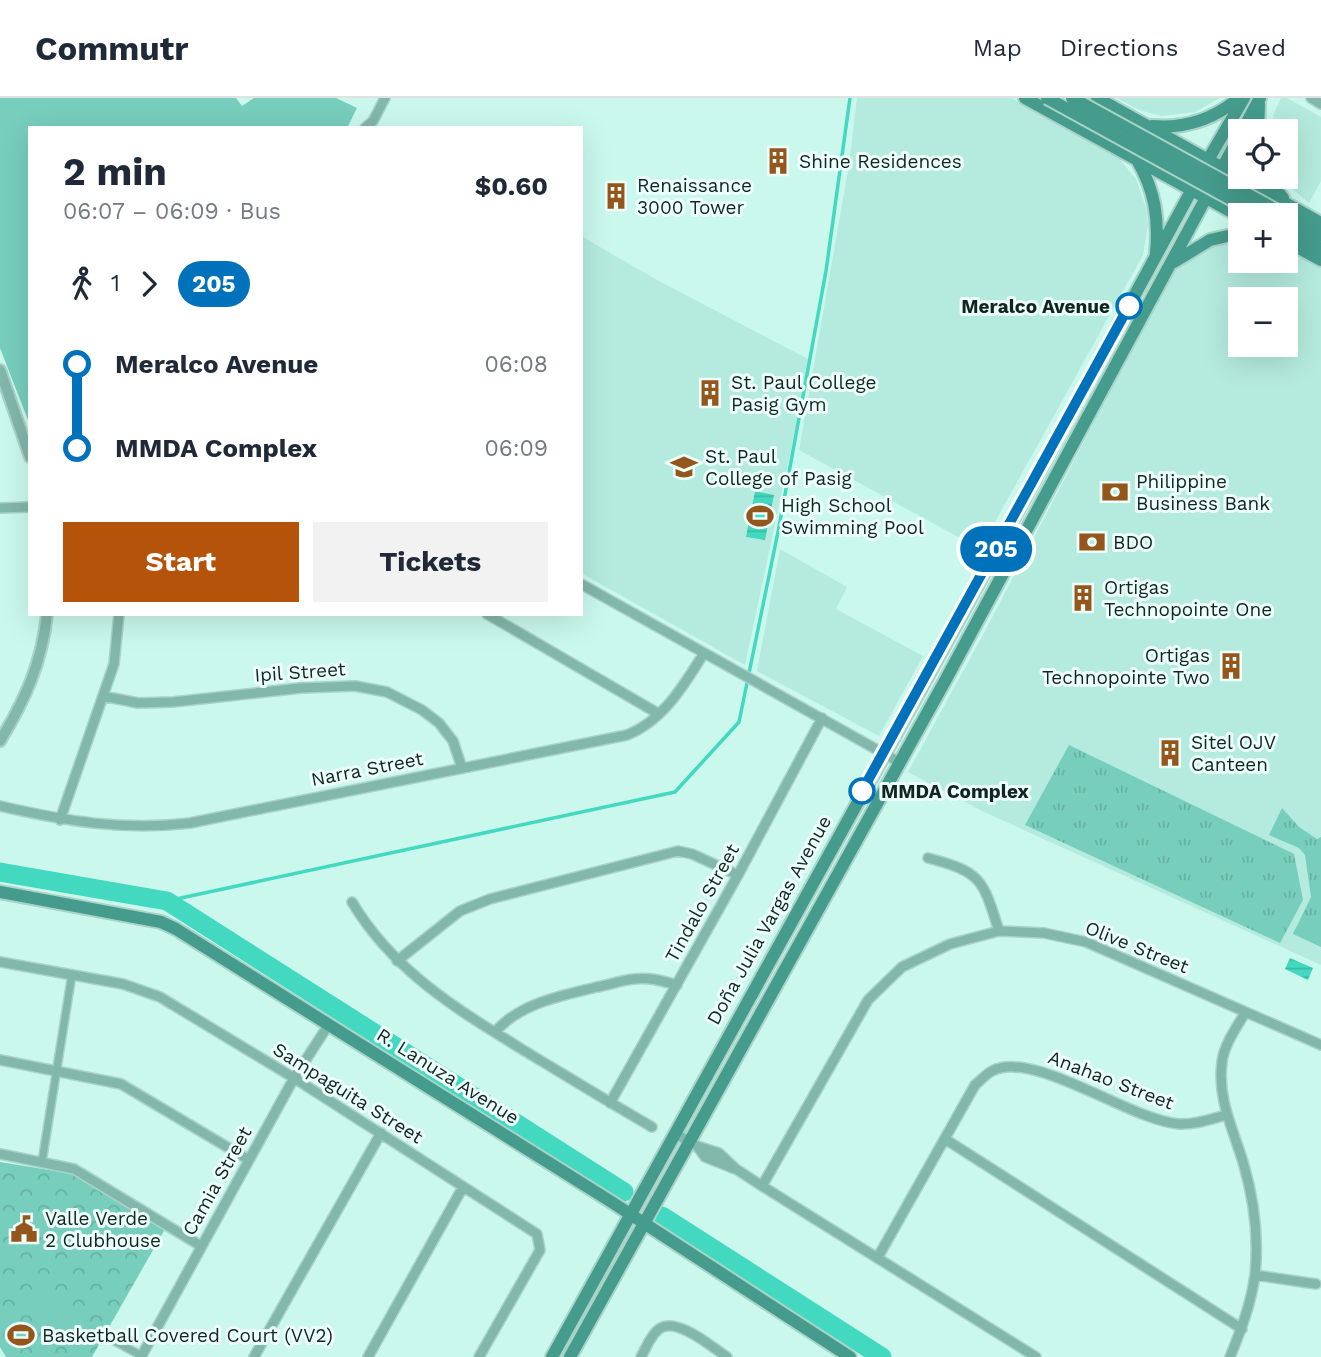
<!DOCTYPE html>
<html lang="en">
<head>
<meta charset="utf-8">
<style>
  body { margin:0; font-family:"Work Sans",sans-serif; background:#f2f2f3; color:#1f2937; height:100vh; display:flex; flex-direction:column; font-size:26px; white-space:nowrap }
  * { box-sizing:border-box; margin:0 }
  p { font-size:23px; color:#747a83 }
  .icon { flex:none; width:38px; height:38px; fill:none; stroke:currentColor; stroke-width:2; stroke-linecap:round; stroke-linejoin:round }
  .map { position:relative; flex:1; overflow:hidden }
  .details { position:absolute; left:28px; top:28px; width:555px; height:490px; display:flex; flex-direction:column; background:#fff; border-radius:0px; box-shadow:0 7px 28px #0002 }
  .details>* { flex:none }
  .badge { padding:0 14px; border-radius:23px; font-size:24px; line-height:46px }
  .tools { position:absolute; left:1228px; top:21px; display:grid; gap:14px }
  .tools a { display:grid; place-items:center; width:70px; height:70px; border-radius:0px; background:#fff; box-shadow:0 7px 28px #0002; font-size:35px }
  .map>.badge { position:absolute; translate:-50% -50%; box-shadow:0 0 0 4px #fff }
  .legs { display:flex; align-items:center; gap:10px; height:77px; padding:0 35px; font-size:23px }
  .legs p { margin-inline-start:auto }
  .summary { display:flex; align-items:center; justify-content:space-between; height:119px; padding:0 35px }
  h1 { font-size:38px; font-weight:700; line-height:52px }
  .action { display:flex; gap:14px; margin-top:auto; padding:14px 35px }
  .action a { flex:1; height:80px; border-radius:0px; background:#b45309; color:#fff; font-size:28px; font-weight:700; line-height:80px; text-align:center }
  .action a+a { background:#f2f2f3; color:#1f2937 }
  ul { padding:0 35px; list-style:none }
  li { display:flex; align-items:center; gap:24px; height:84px; font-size:26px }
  li i { display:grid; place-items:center; width:10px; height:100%; margin:0 9px; background:currentColor }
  li i::after { content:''; width:18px; height:18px; margin:-9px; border:5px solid; border-radius:50%; background:#fff }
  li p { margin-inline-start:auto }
  li:first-child i { background:linear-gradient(#0000 50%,currentColor 0) }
  li:last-child i { background:linear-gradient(currentColor 50%,#0000 0) }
  header { display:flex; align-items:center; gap:42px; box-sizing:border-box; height:98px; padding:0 35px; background:#fff; border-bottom:2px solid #e0e1e3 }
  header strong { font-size:33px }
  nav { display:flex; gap:38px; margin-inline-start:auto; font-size:24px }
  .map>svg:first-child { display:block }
</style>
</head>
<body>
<header>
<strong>Commutr</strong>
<nav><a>Map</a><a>Directions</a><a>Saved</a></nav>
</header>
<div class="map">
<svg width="1321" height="1259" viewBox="0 0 1321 1259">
  <defs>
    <pattern id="grass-tufts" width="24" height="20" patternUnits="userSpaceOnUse" patternTransform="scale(1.75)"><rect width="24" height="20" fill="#77cebc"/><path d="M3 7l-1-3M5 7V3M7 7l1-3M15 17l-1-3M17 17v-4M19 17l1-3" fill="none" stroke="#66b1a1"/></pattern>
    <pattern id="park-crowns" width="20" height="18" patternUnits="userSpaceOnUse" patternTransform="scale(1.75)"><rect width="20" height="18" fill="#77cebc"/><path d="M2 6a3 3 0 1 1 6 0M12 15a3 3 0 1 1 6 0" fill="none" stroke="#66b1a1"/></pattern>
    <pattern id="water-rules" width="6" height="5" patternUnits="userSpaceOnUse" patternTransform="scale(1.75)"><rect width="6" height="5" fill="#43d9c0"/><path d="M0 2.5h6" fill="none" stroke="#3abaa5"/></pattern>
  </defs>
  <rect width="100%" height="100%" fill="#caf8ed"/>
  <path fill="#b4ebde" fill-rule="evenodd" d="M857 0H1011L1117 58 1136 81 1146 110 1148 127 1143 157 980 451 799 352 849 67Z
    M1117 0H1220L1195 14 1162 18 1139 12Z
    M1281 0H1287L1321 19V83L1309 105 1283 83 1280 79H1286V33H1271L1274 15Z
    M581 138 657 182 810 262 745 567 581 475Z
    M1241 140V163H1286V149L1321 165V867L982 713 908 674 984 535 1177 166 1214 147ZM1241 201H1286V247H1241Z
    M780 451 847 489 836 511 923 558 879 638 757 573Z"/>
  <path fill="url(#grass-tufts)" d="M1069 647 1294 756 1303 802 1280 845 1025 727Z
    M1282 710 1299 729 1317 741 1321 739V849L1293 836 1311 799 1305 757 1299 750 1269 737Z"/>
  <path fill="url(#park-crowns)" d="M0 1064 80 1077 165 1131 92 1259H6L0 1249Z"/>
  <path fill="#77cebc" d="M0 0H236L242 8 254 0H336L357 10 347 30H30V327L0 250Z
    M50 1189 73 1229 46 1244 24 1203Z"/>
  <path fill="url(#water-rules)" d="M755 393 774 397 765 442 746 439Z
    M1290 860 1313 870 1308 882 1285 871Z"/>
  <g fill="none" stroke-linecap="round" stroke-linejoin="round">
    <path stroke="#43d9c0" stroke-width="3.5" d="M167 803 675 694 739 624 779 429 826 173 850 0"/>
    <path stroke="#43d9c0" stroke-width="19" d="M0 774 167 803 624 1094
      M662 1118 882 1259"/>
    <defs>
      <path id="pedestrian" d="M42 1064 72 876
        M105 1238 142 1258"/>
      <path id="minor" d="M1311 0 1321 6
        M365 30 373 23 385 0
        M0 410 30 409
        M581 486 899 664
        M487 516 659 616
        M103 598 138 605 173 604 301 590 355 588 387 594 422 612 439 625 453 643 462 670
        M0 708C65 723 123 733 190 725L627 637C663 623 684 587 704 555
        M60 722 114 566 119 516
        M928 760C982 774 983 782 999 833
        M352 804C395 876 463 915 533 958 573 982 612 1006 652 1029
        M397 863 460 813 490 801 678 753 692 756 738 777
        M0 864 123 886 160 899 294 980 537 1136 540 1152 479 1259
        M1245 915C1236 930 1224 947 1222 964 1217 1000 1233 1031 1243 1064 1254 1101 1259 1138 1255 1177
        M495 934C520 905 561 898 597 889 609 887 622 882 634 881 649 879 663 883 677 887
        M0 962 121 986 249 1062
        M610 1005 738 777 822 620
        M674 1035 697 1048 719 1055 736 1071 762 1088 1036 1259
        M945 1041 1242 1231
        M697 1048 705 1059 735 1071
        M0 1056 74 1071 201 1148
        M762 1088 868 902 902 869 950 846 999 833 1044 835 1086 844 1321 947
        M878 1159 975 987C980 983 986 976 992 973 1034 951 1129 1022 1179 1026 1195 1027 1211 1021 1226 1017
        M141 1259 294 980 329 926
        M254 1259 381 1035
        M368 1259 463 1089
        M641 1259C646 1250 650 1238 659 1231 676 1218 712 1249 727 1259
        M1230 1259C1241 1232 1251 1206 1255 1177L1316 1186"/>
      <path id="tertiary" d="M0 272 30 359
        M0 643C25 602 42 565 47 516"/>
      <path id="secondary" d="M1025 0 1241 119
        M1097 0 1321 125
        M1152 28C1185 31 1214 21 1239 0
        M1242 33 1260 0
        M1258 33 1259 6
        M1137 62C1155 92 1159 121 1156 155
        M1266 79 1283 100
        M1286 118 1321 137
        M1286 131 1321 150
        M1286 143 1321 162
        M1174 164 1210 142 1241 135
        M0 794 161 824 176 831 610 1103 850 1259
        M552 1259 960 519 1208 62 1244 0
        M570 1259 945 583 1241 35"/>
    </defs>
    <use href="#pedestrian" stroke="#a9d2c8" stroke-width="10"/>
    <use href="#minor" stroke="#a9d2c8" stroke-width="12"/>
    <use href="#tertiary" stroke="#a9d2c8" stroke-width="14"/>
    <use href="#secondary" stroke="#a9d2c8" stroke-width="16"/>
    <use href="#pedestrian" stroke="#82b7ab" stroke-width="7"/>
    <use href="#minor" stroke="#82b7ab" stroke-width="9"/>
    <use href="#tertiary" stroke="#82b7ab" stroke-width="10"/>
    <use href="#secondary" stroke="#459c8c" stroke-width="12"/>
    <defs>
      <path id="secondary-bridge" d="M1047 0 1260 117
        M1072 0 1285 117"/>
    </defs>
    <use href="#secondary-bridge" stroke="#a9d2c8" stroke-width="16" stroke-linecap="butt"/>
    <use href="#secondary-bridge" stroke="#459c8c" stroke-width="12"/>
  </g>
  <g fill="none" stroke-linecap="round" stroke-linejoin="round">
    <defs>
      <path id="line-1" d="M862 693 1129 208"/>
    </defs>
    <use href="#line-1" stroke="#fff" stroke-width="16"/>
    <use href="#line-1" stroke="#0072bc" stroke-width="10"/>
  </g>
  <defs>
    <symbol id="building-bare" viewBox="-9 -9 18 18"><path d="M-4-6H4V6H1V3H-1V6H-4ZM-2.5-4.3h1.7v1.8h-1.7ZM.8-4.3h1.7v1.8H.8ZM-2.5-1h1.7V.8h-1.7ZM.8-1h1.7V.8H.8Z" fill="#95561c" stroke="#edfffa" stroke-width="2.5" paint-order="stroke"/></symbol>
    <symbol id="university-bare" viewBox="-9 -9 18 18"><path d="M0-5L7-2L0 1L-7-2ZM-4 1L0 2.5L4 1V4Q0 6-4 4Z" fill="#95561c" stroke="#edfffa" stroke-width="2.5" paint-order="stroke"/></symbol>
    <symbol id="bank-bare" viewBox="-9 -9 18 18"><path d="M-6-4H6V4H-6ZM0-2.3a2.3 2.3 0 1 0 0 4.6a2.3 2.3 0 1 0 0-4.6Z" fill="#95561c" stroke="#edfffa" stroke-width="2.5" paint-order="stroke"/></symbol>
    <symbol id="stadium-bare" viewBox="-9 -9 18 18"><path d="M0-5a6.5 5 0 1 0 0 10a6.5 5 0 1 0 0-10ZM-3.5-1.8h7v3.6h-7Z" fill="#95561c" stroke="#edfffa" stroke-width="2.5" paint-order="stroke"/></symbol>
    <symbol id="civic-bare" viewBox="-9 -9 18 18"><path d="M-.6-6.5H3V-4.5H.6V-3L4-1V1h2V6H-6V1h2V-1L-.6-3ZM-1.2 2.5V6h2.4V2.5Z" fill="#95561c" stroke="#edfffa" stroke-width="2.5" paint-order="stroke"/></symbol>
  </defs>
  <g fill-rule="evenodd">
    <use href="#building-bare" x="759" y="44" width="38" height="38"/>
    <use href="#building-bare" x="597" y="79" width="38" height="38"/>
    <use href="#building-bare" x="691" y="276" width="38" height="38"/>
    <use href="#university-bare" x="665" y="350" width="38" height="38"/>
    <use href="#bank-bare" x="1096" y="375" width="38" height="38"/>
    <use href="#stadium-bare" x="741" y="399" width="38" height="38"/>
    <use href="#bank-bare" x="1073" y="425" width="38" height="38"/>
    <use href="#building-bare" x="1064" y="481" width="38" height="38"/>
    <use href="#building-bare" x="1212" y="549" width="38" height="38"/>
    <use href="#building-bare" x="1151" y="636" width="38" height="38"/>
    <use href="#civic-bare" x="5" y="1112" width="38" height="38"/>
    <use href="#stadium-bare" x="2" y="1218" width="38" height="38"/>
  </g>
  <g fill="#fff" stroke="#0072bc" stroke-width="3.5">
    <circle cx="1129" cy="208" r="12"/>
    <circle cx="862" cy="693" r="12"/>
  </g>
  <g text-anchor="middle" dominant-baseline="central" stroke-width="6" stroke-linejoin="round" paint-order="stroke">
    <g font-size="19" fill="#132521" stroke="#edfffa" text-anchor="start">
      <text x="799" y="63">Shine Residences</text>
      <text x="637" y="87">Renaissance<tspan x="637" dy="22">3000 Tower</tspan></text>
      <text x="731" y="284">St. Paul College<tspan x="731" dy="22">Pasig Gym</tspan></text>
      <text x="705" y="358">St. Paul<tspan x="705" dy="22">College of Pasig</tspan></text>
      <text x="1136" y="383">Philippine<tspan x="1136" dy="22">Business Bank</tspan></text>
      <text x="781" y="407">High School<tspan x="781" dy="22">Swimming Pool</tspan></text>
      <text x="1113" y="444">BDO</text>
      <text x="1104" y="489">Ortigas<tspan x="1104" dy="22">Technopointe One</tspan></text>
      <text x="1210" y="557" text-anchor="end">Ortigas<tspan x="1210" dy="22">Technopointe Two</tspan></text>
      <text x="1191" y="644">Sitel OJV<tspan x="1191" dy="22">Canteen</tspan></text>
      <text x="45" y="1120">Valle Verde<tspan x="45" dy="22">2 Clubhouse</tspan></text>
      <text x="42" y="1237">Basketball Covered Court (VV2)</text>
    </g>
    <g font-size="19" font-weight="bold" fill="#132521" stroke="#edfffa" text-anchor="end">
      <text x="1110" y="208">Meralco Avenue</text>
      <text x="881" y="693" text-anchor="start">MMDA Complex</text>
    </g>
    <g font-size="19" fill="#132521" stroke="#edfffa">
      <text transform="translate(300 574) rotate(-4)">Ipil Street</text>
      <text transform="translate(367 671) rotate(-11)">Narra Street</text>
      <text transform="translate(702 805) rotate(-61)">Tindalo Street</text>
      <text transform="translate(769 822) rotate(-61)">Doña Julia Vargas Avenue</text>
      <text transform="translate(1137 849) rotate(22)">Olive Street</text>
      <text transform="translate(448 978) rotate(32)">R. Lanuza Avenue</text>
      <text transform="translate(1111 982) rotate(21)">Anahao Street</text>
      <text transform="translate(348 995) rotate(32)">Sampaguita Street</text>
      <text transform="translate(217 1083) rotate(-61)">Camia Street</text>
    </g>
  </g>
</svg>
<div class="tools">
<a><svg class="icon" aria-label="locate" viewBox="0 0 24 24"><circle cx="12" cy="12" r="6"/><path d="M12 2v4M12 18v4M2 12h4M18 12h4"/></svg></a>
<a>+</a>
<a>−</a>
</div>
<b class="badge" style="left:996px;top:451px;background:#0072bc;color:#fff">205</b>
<section class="details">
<div class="summary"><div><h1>2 min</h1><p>06:07 – 06:09 · Bus</p></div><b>$0.60</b></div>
<div class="legs"><svg class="icon" aria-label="walk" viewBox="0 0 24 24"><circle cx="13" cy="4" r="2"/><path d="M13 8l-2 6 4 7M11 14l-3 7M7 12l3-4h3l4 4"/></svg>1<svg class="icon" aria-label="forward" viewBox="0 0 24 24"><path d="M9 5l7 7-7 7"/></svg><b class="badge" style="background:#0072bc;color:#fff">205</b></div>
<ul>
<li><i style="color:#0072bc"></i><b>Meralco Avenue</b><p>06:08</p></li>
<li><i style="color:#0072bc"></i><b>MMDA Complex</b><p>06:09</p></li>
</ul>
<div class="action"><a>Start</a><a>Tickets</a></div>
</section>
</div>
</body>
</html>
